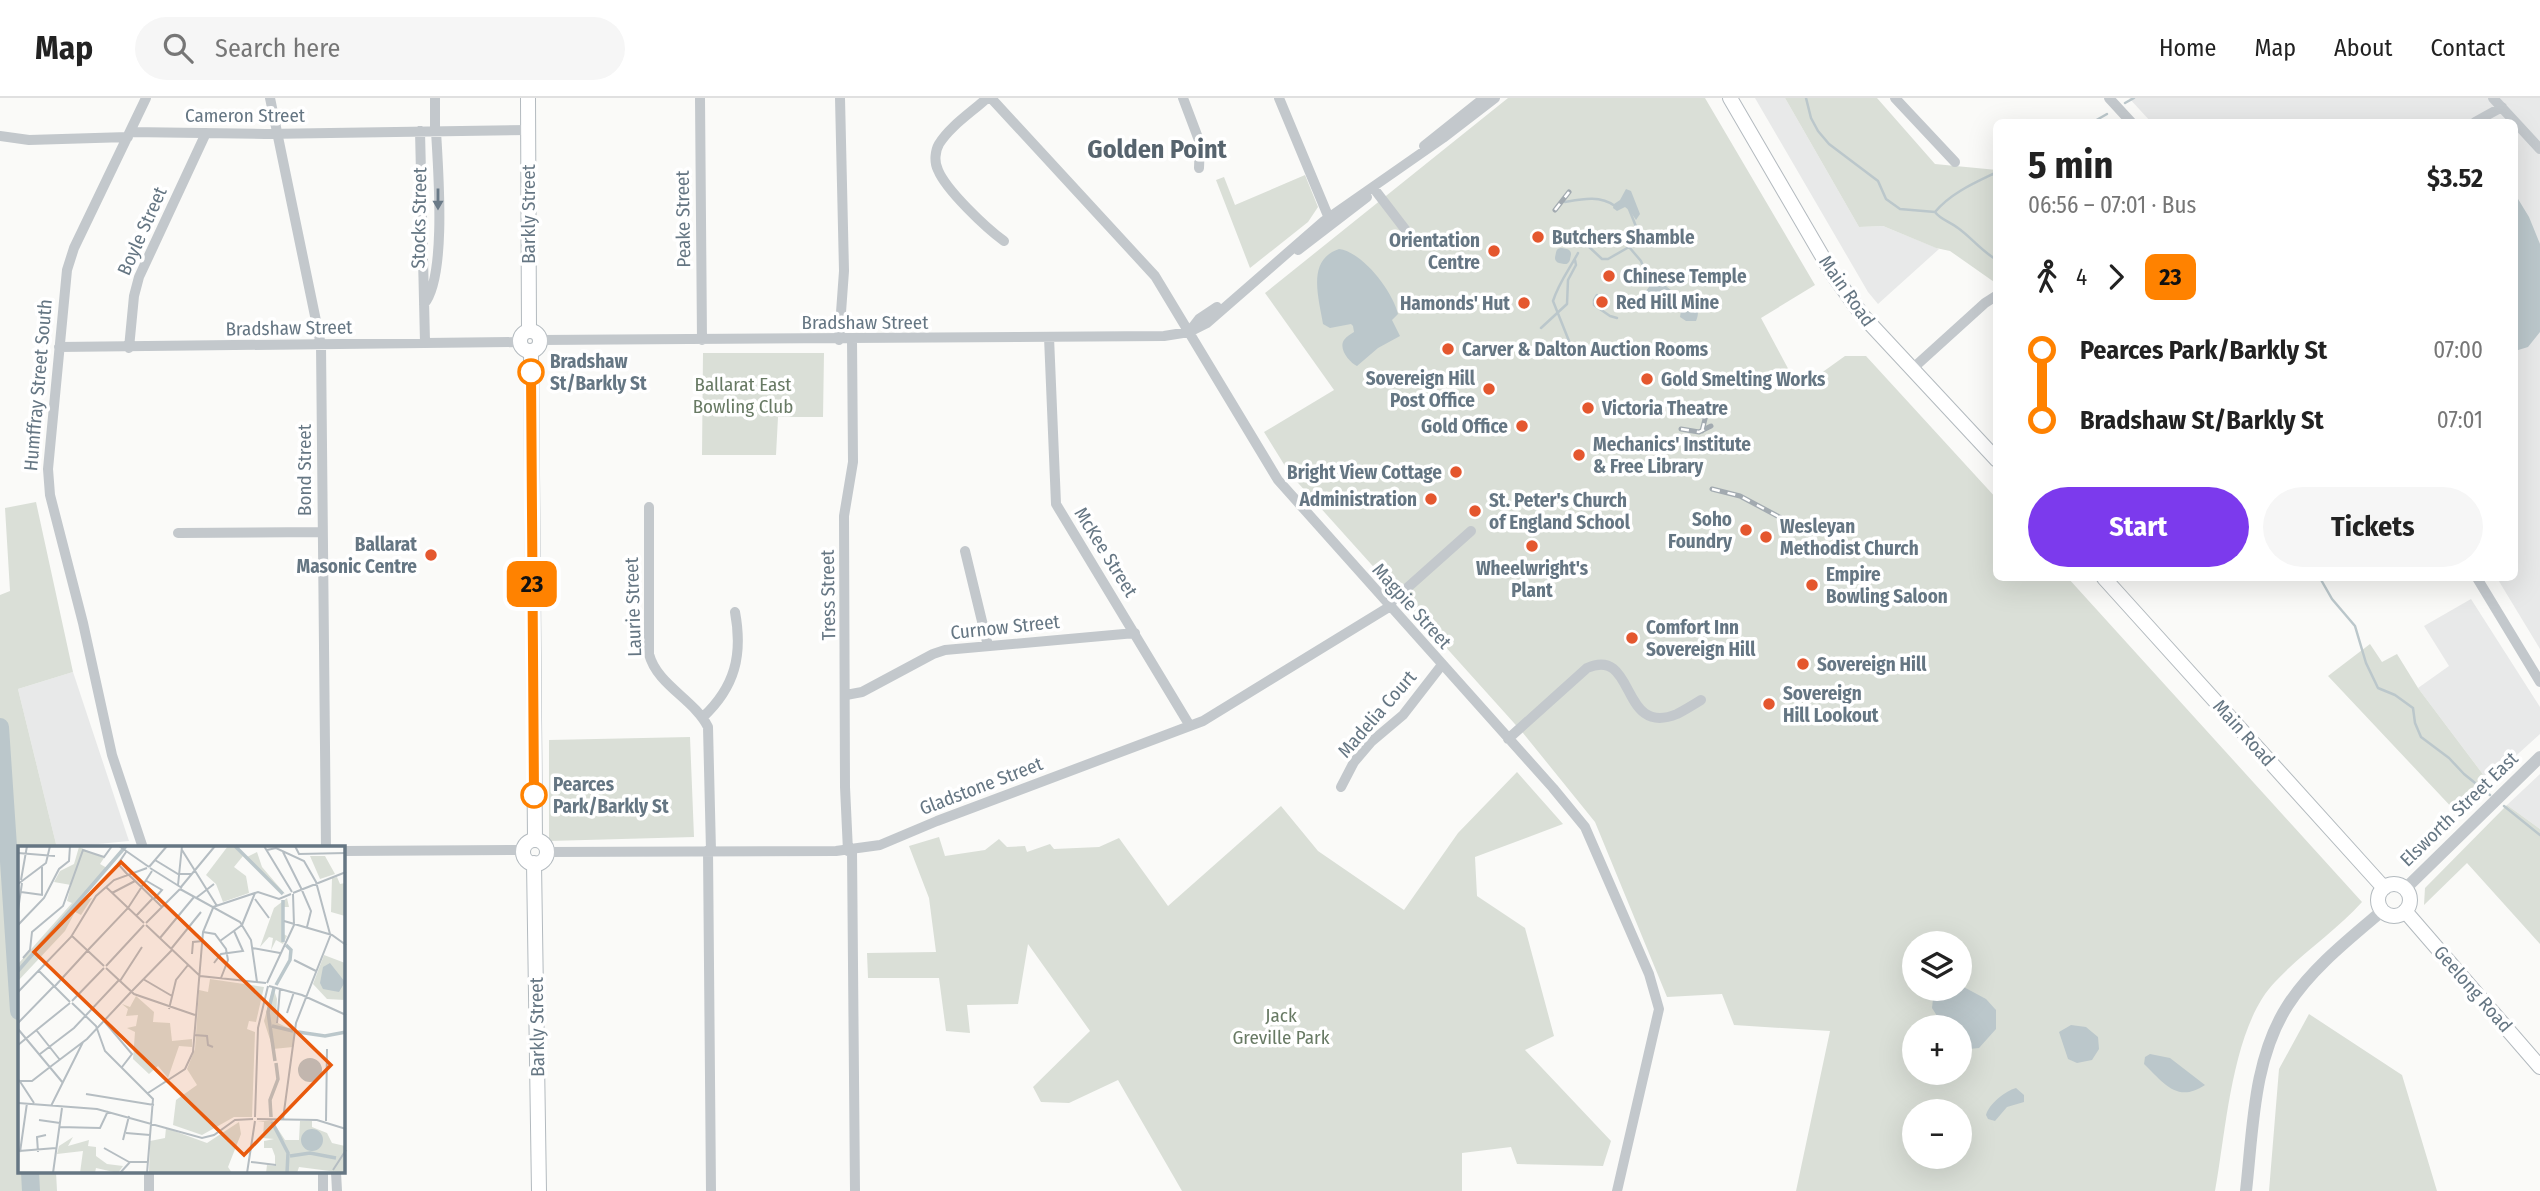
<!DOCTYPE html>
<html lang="en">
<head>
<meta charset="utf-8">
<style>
  body { margin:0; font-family:"Fira Sans Condensed",sans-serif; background:#f6f6f6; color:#222; height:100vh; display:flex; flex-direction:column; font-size:26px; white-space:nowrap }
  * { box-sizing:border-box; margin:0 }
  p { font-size:23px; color:#767676 }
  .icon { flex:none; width:38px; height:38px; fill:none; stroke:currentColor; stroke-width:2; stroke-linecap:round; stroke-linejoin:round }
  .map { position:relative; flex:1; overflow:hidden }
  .details { position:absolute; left:1993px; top:21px; width:525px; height:462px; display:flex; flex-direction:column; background:#fff; border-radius:10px; box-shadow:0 7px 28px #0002 }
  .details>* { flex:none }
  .badge { padding:0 14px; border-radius:10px; font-size:24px; line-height:46px }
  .fabs { position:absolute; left:1902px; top:833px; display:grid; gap:14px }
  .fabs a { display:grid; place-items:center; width:70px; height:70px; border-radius:50%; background:#fff; box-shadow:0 7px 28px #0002; font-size:35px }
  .map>.badge { position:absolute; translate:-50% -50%; box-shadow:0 0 0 4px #fff }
  .legs { display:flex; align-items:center; gap:10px; height:77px; padding:0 35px; font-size:23px }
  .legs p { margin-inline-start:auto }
  .overview { display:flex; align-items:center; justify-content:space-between; height:119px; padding:0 35px }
  h1 { font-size:38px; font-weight:700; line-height:52px }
  .primary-button { display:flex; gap:14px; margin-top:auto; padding:14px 35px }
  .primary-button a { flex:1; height:80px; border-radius:42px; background:#7c3aed; color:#fff; font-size:28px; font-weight:700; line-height:80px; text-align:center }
  .primary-button a+a { background:#f6f6f6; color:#222 }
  ul { padding:0 35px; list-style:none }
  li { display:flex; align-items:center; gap:24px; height:70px; font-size:26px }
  li i { display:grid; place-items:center; width:10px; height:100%; margin:0 9px; background:currentColor }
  li i::after { content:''; width:18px; height:18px; margin:-9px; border:5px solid; border-radius:50%; background:#fff }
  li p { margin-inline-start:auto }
  li:first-child i { background:linear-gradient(#0000 50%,currentColor 0) }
  li:last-child i { background:linear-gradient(currentColor 50%,#0000 0) }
  header { display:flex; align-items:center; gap:42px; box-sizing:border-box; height:98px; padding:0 35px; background:#fff; border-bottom:2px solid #e0e0e0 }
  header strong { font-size:33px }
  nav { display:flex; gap:38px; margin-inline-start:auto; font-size:24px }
  .search { width:490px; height:63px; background:#f6f6f6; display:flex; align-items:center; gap:18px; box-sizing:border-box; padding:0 24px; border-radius:38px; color:#767676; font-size:26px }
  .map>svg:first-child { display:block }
</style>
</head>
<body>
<header>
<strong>Map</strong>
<div class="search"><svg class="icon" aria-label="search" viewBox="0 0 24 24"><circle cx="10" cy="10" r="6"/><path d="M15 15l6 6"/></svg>Search here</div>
<nav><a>Home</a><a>Map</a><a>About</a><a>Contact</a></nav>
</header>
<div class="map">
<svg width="2540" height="1093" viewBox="0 0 2540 1093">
  <rect width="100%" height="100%" fill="#fafaf8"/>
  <path fill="#e8e9e9" d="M1755 0H1785L1859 129 1883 128 1939 151 1878 206 1868 194Z
    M2129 0H2540V551L2497 480H2515V24H2151Z
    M2471 501 2540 609V636L2488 683 2418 590 2449 568 2424 528Z
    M73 574 129 743 57 750 18 591Z
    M2540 676V731L2507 707Z"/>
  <path fill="#dadfd7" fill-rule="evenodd" d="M1508 0H1705L1815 187 1761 220 1799 291 1845 258H1866L1997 401V480H2068L2362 804C2336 833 2302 855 2275 884 2232 928 2226 1033 2215 1093H1796L1830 933 1734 927 1722 896 1667 899 1595 724 1523 635 1290 376 1264 334 1334 292 1265 195ZM1914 845H1960V891H1914ZM1914 929H1960V975H1914ZM1914 1013H1960V1059H1914Z
    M1785 0H1877L1935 66 1997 72V186L1950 153 1936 150 1883 128 1859 129Z
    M1305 77 1318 109 1308 124 1250 170 1216 82 1224 79 1235 107Z
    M703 255H824L823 319H778L776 357H702Z
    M36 404 73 574 18 591 57 750H19V1074H56L57 1093H0V497L10 493 5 410Z
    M2370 546 2382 564 2397 556 2418 590 2488 683 2457 715 2328 578Z
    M690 639 694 739 549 743V642Z
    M1517 674 1563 726 1475 759 1477 798 1525 830 1554 938 1525 952 1611 1043 1603 1068 1517 1066 1511 1049 1462 1055V1093H1182L1118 982 1069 1005 1041 1004 1033 989 1090 933 1028 846 1018 906 967 907 970 935 946 933 939 880H868L867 855 936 854 929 800 909 748 939 739 945 758 985 752 999 741 1007 749 1025 748 1027 754 1050 746 1054 751 1099 749 1119 740 1168 808 1281 708 1318 753 1404 812 1458 735Z
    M2507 707 2540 731V846L2467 765 2424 807 2425 790Z
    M2309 916 2402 977 2437 1093H2269L2279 971Z"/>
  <path fill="#bbc7cb" d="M1626 91 1631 93 1640 116 1636 122 1630 113 1625 109 1617 113 1613 110 1614 106 1620 102Z
    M2515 96 2529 119 2540 146V234L2528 249 2515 253Z
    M1339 151C1363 154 1393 194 1398 216L1392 222 1400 238 1378 250 1357 268C1350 265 1338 251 1344 242 1347 238 1351 236 1354 234L1353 228 1351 226 1330 230 1323 226C1319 200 1306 162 1339 151Z
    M1654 182 1660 183 1672 193 1668 202 1673 206C1668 214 1657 211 1649 210L1644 196Z
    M1686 197C1696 203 1701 212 1696 223H1686L1680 219 1683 200Z
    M1960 887 1986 901 1996 912V931L1979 950 1969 951 1960 945V929H1944L1932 910 1933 901 1942 891H1960Z
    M2071 927 2086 929 2098 939 2099 951 2092 962 2077 965 2068 961 2059 934Z
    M2150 956 2170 960 2205 987C2177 1006 2163 984 2144 966L2145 959Z
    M2016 990 2024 997V1004L2007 1009 1995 1023 1988 1021 1986 1017C1989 1006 2005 993 2016 990Z"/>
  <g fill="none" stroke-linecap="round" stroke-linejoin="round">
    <path stroke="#bbc7cb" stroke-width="2.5" d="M1806 0 1811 20 1818 33 1829 46 1878 83 1886 101 1900 111 1935 114C1941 122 1949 123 1958 130 1972 140 1981 153 1997 162
      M2125 5 2134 0
      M2093 24 2107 16
      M1565 104C1582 101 1600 97 1615 108
      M1935 114C1950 96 1972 86 1993 76L1997 77
      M1587 147 1602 161H1608L1629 149 1641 163 1650 188
      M1629 149 1637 131 1629 111
      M1597 197 1594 202V207L1610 218 1617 220
      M1671 209 1680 212
      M1541 230 1567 206 1568 182 1576 167 1575 162
      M1571 248 1553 203C1559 184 1569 172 1578 155
      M2320 480 2332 501 2355 528 2366 565 2378 590 2395 597 2413 610 2415 625 2421 639 2449 660 2464 676 2490 697
      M2504 708 2540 737"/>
    <path stroke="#bbc7cb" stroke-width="10" d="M1561 155 1566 156 1565 161 1560 160Z"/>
    <path stroke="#bbc7cb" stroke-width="18" d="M0 629 19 913
      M30 1074 31 1093"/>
    <defs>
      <path id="secondary" d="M528 0 529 233
        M1730 0 1832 175 1862 217 1997 362
        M520 243a10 10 0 1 1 20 0a10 10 0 1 1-20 0Z
        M531 254 535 742
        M2104 480 2384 790
        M523 754a12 12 0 1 1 24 0a12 12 0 1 1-24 0Z
        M534 765 539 1093
        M2378 802a16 16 0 1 1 32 0a16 16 0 1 1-32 0Z
        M2405 813 2540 969"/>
    </defs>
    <use href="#secondary" stroke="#b3babf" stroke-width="16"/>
    <path stroke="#c3c8cc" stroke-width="10" d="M270 0 321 247 326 750
      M435 0V33
      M700 0 702 242
      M987 0C972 14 950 28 939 46 935 53 934 64 938 72 946 92 986 130 1004 143
      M991 0 1155 178 1278 382 1553 690 1585 729 1649 876 1659 911 1617 1093
      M1183 0 1200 45 1199 70
      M1279 0 1331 125
      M1895 0 1955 64
      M2109 0 2131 24
      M2493 0 2540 51
      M2475 24 2502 9
      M420 33 425 244
      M130 34 265 36 528 32
      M0 38 29 42 128 39
      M1424 48 1484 0
      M1375 92 1411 139
      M1298 152 1367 99
      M424 206C447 179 438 70 436 33
      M1189 234 1199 221 1217 209
      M1049 239 1056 406 1190 628
      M540 242 1164 238 1189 234 1207 225 1324 123 1443 40 1495 0
      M839 242 844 173 840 0
      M59 249 520 244
      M129 250 134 198 139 179 206 35
      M1911 272 1985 205 1996 198
      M649 409V556C657 587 694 601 708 629L711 753
      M178 435 322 434
      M965 453 988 548
      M2477 480 2540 584
      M1388 507 1471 433
      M846 597 862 594 933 556 945 552 1135 535
      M703 619C735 589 743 557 735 514
      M1508 641 1587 570C1637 548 1619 640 1677 616 1685 612 1693 607 1701 602
      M1341 689 1354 664 1371 644 1403 617 1441 568
      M143 750 112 657 83 525 50 397 48 371 67 172 74 150 146 0
      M708 752 711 1093
      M852 752 855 1093
      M343 753 523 752
      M848 753 845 689 844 418 853 364 852 241
      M547 754 836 753 880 747 937 723 1203 623 1389 509
      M149 1074V1093
      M323 1074V1093
      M336 1074 337 1093"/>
    <path stroke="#c3c8cc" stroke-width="12" d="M2405 791 2540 659
      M2246 1093C2253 1031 2253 961 2288 907 2311 871 2349 841 2382 813"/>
    <use href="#secondary" stroke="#fff" stroke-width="14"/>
    <defs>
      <path id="rail" d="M1555 112 1569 94
        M1681 331 1699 334 1711 328
        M1702 333 1708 309
        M1712 391 1740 398 1800 430"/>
    </defs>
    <use href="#rail" stroke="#a2aab0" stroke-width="5"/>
    <use href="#rail" stroke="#fff" stroke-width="2.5" stroke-dasharray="8" stroke-linecap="butt"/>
  </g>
  <defs><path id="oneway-solid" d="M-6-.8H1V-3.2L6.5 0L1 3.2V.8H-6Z" transform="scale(1.75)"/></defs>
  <use fill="#6a7a87" href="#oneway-solid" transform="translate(438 101) rotate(90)"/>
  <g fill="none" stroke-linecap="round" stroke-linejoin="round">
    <defs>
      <path id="line-1" d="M531 274 534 697"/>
    </defs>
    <use href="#line-1" stroke="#fff" stroke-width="16"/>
    <use href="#line-1" stroke="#ff8200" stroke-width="10"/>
  </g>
  <g fill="#e4572e" stroke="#fff" stroke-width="2.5">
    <circle cx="1538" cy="139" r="7"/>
    <circle cx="1494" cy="153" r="7"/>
    <circle cx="1609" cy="178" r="7"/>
    <circle cx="1602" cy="204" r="7"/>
    <circle cx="1524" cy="205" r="7"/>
    <circle cx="1448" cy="251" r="7"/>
    <circle cx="1647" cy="281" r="7"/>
    <circle cx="1489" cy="291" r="7"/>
    <circle cx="1588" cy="310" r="7"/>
    <circle cx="1522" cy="328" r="7"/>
    <circle cx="1579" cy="357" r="7"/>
    <circle cx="1456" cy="374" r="7"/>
    <circle cx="1431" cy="401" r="7"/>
    <circle cx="1475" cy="413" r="7"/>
    <circle cx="1746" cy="432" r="7"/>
    <circle cx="1766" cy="439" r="7"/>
    <circle cx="1532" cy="448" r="7"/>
    <circle cx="431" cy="457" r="7"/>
    <circle cx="1812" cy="487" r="7"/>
    <circle cx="1632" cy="540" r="7"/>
    <circle cx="1803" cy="566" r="7"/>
    <circle cx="1769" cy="606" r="7"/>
  </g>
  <g fill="#fff" stroke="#ff8200" stroke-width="3.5">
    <circle cx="531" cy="274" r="12"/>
    <circle cx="534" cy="697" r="12"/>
  </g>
  <g text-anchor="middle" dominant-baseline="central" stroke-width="7" stroke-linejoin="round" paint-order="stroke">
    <g font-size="19" fill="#657683" stroke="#fff">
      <text x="245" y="17">Cameron Street</text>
      <text transform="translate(528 116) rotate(-90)">Barkly Street</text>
      <text transform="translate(419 120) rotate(-89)">Stocks Street</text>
      <text transform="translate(683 121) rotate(-91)">Peake Street</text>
      <text transform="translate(142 133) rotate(-66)">Boyle Street</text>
      <text transform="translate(1847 193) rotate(55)">Main Road</text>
      <text x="865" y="224">Bradshaw Street</text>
      <text transform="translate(289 230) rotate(-1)">Bradshaw Street</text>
      <text transform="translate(38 287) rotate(-85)">Humffray Street South</text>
      <text transform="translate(304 372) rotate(-90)">Bond Street</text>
      <text transform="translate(1106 454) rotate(58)">McKee Street</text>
      <text transform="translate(828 497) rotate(-91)">Tress Street</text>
      <text transform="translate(1412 508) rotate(48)">Magpie Street</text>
      <text transform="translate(633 509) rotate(-92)">Laurie Street</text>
      <text transform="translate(1005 529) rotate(-6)">Curnow Street</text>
      <text transform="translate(1377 616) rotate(-49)">Madelia Court</text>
      <text transform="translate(2244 635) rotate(48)">Main Road</text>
      <text transform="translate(981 688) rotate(-21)">Gladstone Street</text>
      <text transform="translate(2459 711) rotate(-44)">Elsworth Street East</text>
      <text transform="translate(2473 891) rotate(49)">Geelong Road</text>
      <text transform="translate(537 929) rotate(-91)">Barkly Street</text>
    </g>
    <g font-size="19" font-weight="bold" fill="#657683" stroke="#fff" text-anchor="start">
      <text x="1552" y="139">Butchers Shamble</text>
      <text x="1480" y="142" text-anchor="end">Orientation<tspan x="1480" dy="22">Centre</tspan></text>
      <text x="1623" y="178">Chinese Temple</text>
      <text x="1616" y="204">Red Hill Mine</text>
      <text x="1510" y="205" text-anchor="end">Hamonds' Hut</text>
      <text x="1462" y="251">Carver &amp; Dalton Auction Rooms</text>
      <text x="1475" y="280" text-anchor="end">Sovereign Hill<tspan x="1475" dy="22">Post Office</tspan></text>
      <text x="1661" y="281">Gold Smelting Works</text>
      <text x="1602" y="310">Victoria Theatre</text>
      <text x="1508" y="328" text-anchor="end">Gold Office</text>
      <text x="1593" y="346">Mechanics' Institute<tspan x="1593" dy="22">&amp; Free Library</tspan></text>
      <text x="1442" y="374" text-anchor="end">Bright View Cottage</text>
      <text x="1417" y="401" text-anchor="end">Administration</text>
      <text x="1489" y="402">St. Peter's Church<tspan x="1489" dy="22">of England School</tspan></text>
      <text x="1732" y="421" text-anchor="end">Soho<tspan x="1732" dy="22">Foundry</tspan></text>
      <text x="1780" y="428">Wesleyan<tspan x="1780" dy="22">Methodist Church</tspan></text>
      <text x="417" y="446" text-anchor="end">Ballarat<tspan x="417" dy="22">Masonic Centre</tspan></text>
      <text x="1532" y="470" text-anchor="middle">Wheelwright's<tspan x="1532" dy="22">Plant</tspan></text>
      <text x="1826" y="476">Empire<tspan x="1826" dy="22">Bowling Saloon</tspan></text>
      <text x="1646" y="529">Comfort Inn<tspan x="1646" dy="22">Sovereign Hill</tspan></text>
      <text x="1817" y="566">Sovereign Hill</text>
      <text x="1783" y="595">Sovereign<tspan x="1783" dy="22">Hill Lookout</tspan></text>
    </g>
    <g font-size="19" font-weight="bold" fill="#657683" stroke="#fff" text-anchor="start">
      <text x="550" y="263">Bradshaw<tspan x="550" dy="22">St/Barkly St</tspan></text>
      <text x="553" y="686">Pearces<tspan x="553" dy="22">Park/Barkly St</tspan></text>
    </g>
    <g font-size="19" fill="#687a64" stroke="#fff">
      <text x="743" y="286">Ballarat East<tspan x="743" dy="22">Bowling Club</tspan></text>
      <text x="1281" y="917">Jack<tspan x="1281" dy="22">Greville Park</tspan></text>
    </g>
    <g font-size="26" font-weight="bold" fill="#57646e" stroke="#fff">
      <text x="1157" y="51">Golden Point</text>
    </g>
  </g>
  <g transform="translate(18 748)">
    <rect width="327" height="327" fill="#fafaf8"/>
    <path d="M210 0H223L219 4 225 10 216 21 228 30 231 47 205 56 198 38 188 29ZM61 1 86 12 82 18 89 22 60 55 74 52 63 69 57 66 47 85 0 135V118L54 57 49 55 53 39 36 36 42 25 56 18ZM239 6 244 21 268 49 227 12ZM292 10H307L317 28 302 33ZM319 31 322 38 327 37V70L313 66 314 32ZM269 52 271 61H266L264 87 269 90 265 98 258 94 253 104 255 92 251 91 242 101 256 62ZM306 109 327 117V154L309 153 295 138ZM192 133 246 141 238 176 231 175 229 183 237 186 234 271H216L184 289 155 279 158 254 179 239 169 223 177 203 181 144 190 146ZM255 141 259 153 258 176 276 185 275 201 255 203 246 175ZM118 150 136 166 135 176 152 177 154 195 174 193V201L161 200 150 232 140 220 131 228 115 213 117 186 109 182 118 180 120 169 108 170 110 163 104 158 112 161ZM254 274 267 294H281L282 275H294V281L309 287 314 297 327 300V327L281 321 279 327H248L249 319 257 320V310L254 302H246V295L256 293 245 292 246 276H239ZM221 276 223 288 210 321 214 327H131L132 295 147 292 148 282 189 297ZM55 291 50 300 71 294 70 300 78 301V310L89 318 105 320 100 327 78 322 77 327H62L65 305 39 308 41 300Z" fill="#dadfd7"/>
    <path d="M312 117 327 136 321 146 305 143 302 137 305 121ZM280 224a12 12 0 1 1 24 0a12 12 0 1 1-24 0ZM283 294a11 11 0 1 1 22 0a11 11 0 1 1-22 0Z" fill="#bbc7cb"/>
    <path fill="none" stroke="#bbc7cb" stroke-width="3.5" d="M217 0 265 48M265 96V54M0 125 108 0M258 139 272 114 273 104 268 99M256 142 250 166 257 215M254 180 275 185M280 186 307 190 328 186M253 271 252 254 260 233 258 217M254 276 270 307 269 327M272 310 292 307 318 312"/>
    <path fill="none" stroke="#b5bdc2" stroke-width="2" d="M101 0 131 21M246 0 274 46M277 0 281 8 328 7M164 4 199 60M249 4 258 2 286 15 298 36 312 88M108 6 100 18 110 29M265 6 283 42M0 7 37 10M137 14 160 28H174M131 21 149 0M132 22 164 42M111 29 144 61M3 34 9 0M127 34 144 44 136 53M0 38 28 17 32 0M160 39 164 0M88 41 126 77M163 41 197 0M283 42 293 65 289 81M162 43 222 76 233 94 239 136 248 137M3 46 25 49M94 47 117 35M275 47 328 26M24 49V21M178 52 196 38M237 53 251 72M195 61 240 46 261 53 273 48M0 64 4 37M118 70 135 52M266 75 314 89 328 99M128 77 162 43M0 79 26 52 41 23 51 15 52 0M128 79 182 130 239 136M224 79 237 47M185 86 197 88 208 103 210 114 203 132M54 90 86 120M142 92 176 51M202 95 224 79M234 102 262 107M153 103 183 66M70 104 110 62 134 25M174 108 175 96 185 95M5 112 12 104 14 86 45 60 65 4 86 11 94 0M276 114 298 125M196 117 203 108 225 105 216 85M88 120 126 79M88 122 116 148 177 169M21 125 52 156M125 133 154 150M102 135 124 101M249 137 276 79 275 48M37 140 70 104M251 140 284 149 328 169M0 146 53 91 78 50 96 34 129 22M113 146 154 104M54 155 86 122M54 157 78 180 87 205 135 253 129 327M151 163 158 134 170 119M269 167 276 146M86 175 114 208 104 221M0 177 36 140M259 177 262 143M0 183 45 237M19 185 42 214M176 189 189 190 190 199 195 201M0 199 52 157M22 208 56 182 101 134M32 221 69 193 113 146M1 234 16 257M1 235H14L32 221M130 247 167 223 175 206 185 86 195 62M68 248 136 259M0 257 79 263 184 292 196 289 217 274 235 273M33 260 65 196M237 271 240 182 250 140M239 273 299 274 328 283M265 273 278 177 313 88M21 274 42 277M308 275 309 203M41 281 82 282 90 265M108 287 132 289M105 294 111 270M86 302 111 316M1 305 38 302M2 306 9 257M20 306 19 291 28 289M233 316 258 319M315 324 328 304M35 327 44 262M102 327 112 316H129M229 327 237 275"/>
    <path fill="#e8590c" fill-opacity="0.15" stroke="#e8590c" stroke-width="3.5" d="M103 16 313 219 226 309 16 106Z"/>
    <rect width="327" height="327" fill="none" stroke="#657683" stroke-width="3.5"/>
  </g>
</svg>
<div class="fabs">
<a><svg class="icon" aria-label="layers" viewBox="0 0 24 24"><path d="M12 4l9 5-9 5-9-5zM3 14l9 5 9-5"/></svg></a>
<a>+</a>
<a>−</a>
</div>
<b class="badge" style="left:532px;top:486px;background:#ff8200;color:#111">23</b>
<section class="details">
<div class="overview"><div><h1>5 min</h1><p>06:56 – 07:01 · Bus</p></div><b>$3.52</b></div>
<div class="legs"><svg class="icon" aria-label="walk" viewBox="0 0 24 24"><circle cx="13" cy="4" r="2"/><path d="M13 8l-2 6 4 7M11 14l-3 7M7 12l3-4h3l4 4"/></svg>4<svg class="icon" aria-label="forward" viewBox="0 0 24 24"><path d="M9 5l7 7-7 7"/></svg><b class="badge" style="background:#ff8200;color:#111">23</b></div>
<ul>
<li><i style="color:#ff8200"></i><b>Pearces Park/Barkly St</b><p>07:00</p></li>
<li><i style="color:#ff8200"></i><b>Bradshaw St/Barkly St</b><p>07:01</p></li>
</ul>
<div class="primary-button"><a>Start</a><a>Tickets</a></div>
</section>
</div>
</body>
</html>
